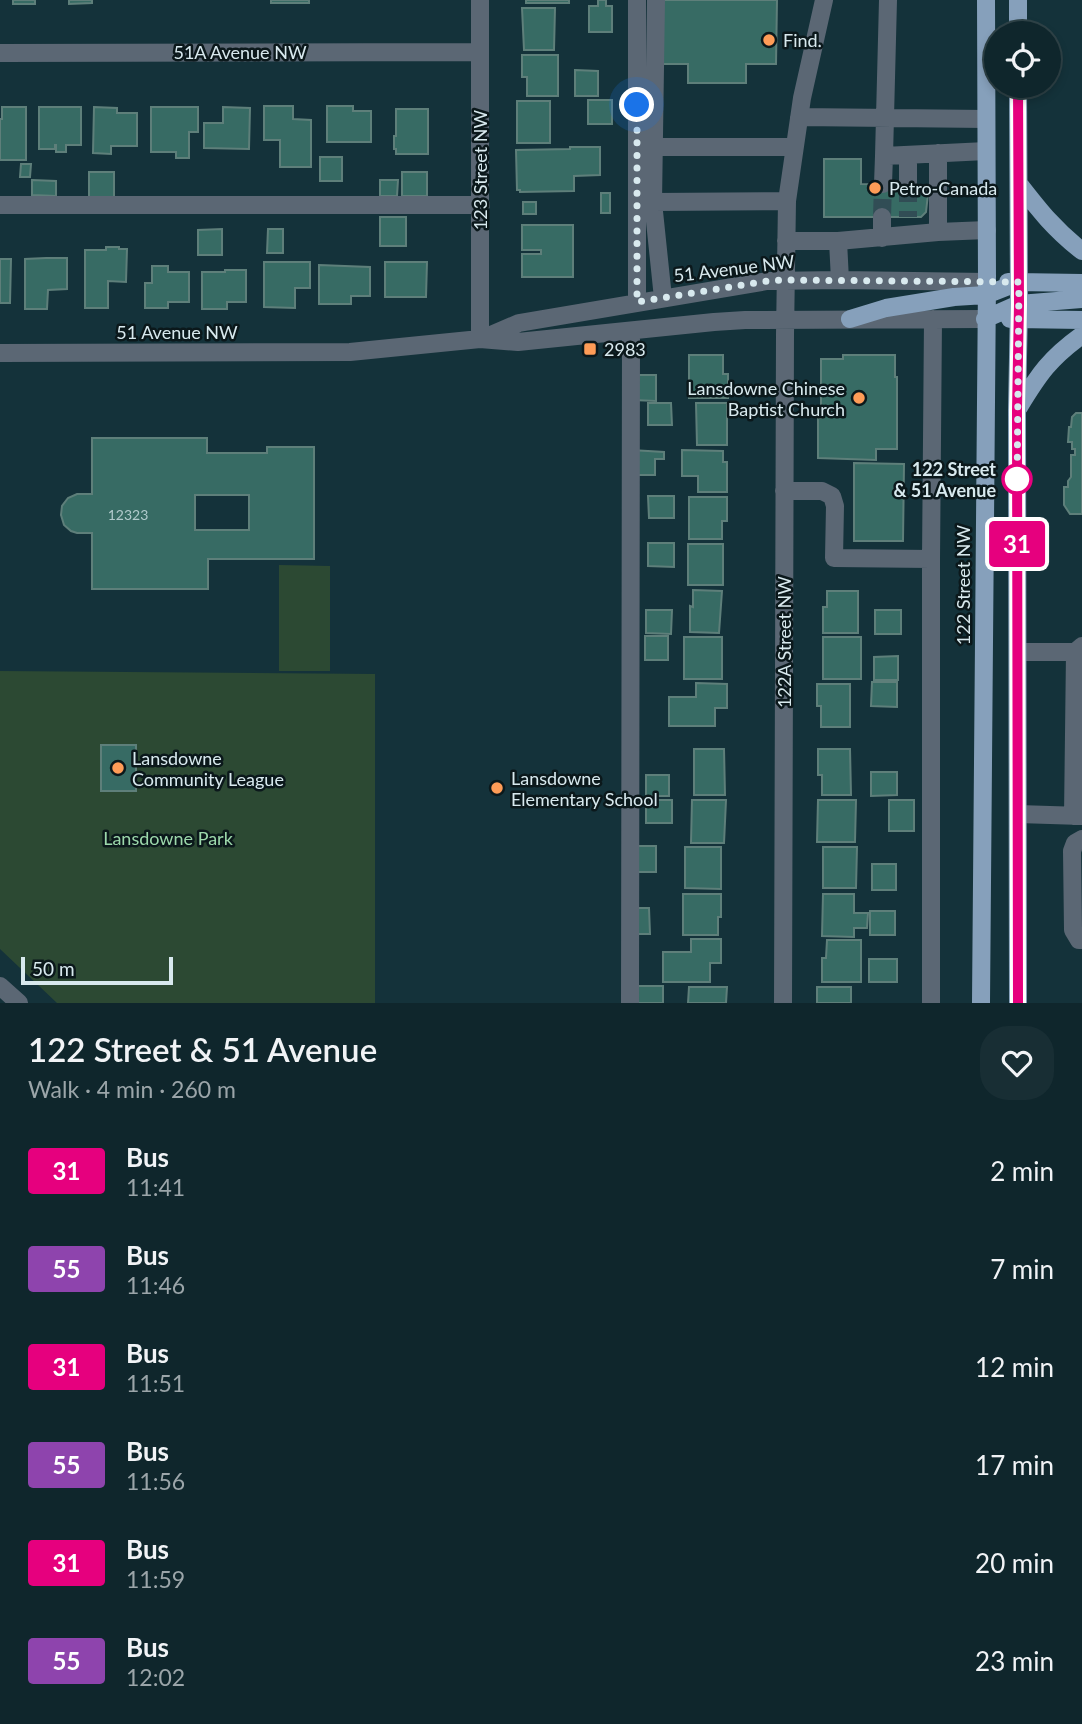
<!DOCTYPE html>
<html lang="en">
<head>
<meta charset="utf-8">
<style>
  body { margin:0; font-family:Lato,sans-serif; background:#182e34; color:#f1f3f6; height:100vh; display:flex; flex-direction:column; font-size:26px; white-space:nowrap }
  * { box-sizing:border-box; margin:0 }
  p { font-size:23px; color:#9ba5a9 }
  .icon { flex:none; width:38px; height:38px; fill:none; stroke:currentColor; stroke-width:2; stroke-linecap:round; stroke-linejoin:round }
  .map { position:relative; height:1003px; overflow:hidden }
  .drawer { display:flex; flex-direction:column; background:#0f262c; flex:1 }
  .drawer>* { flex:none }
  .badge { padding:0 14px; border-radius:5px; font-size:24px; line-height:46px }
  .buttons { position:absolute; left:984px; top:21px; display:grid; gap:14px }
  .buttons a { display:grid; place-items:center; width:77px; height:77px; border-radius:50%; background:#0f262c; box-shadow:0 4px 10px #0003,0 0 0 2px #2f4348; font-size:35px }
  .scale { position:absolute; left:21px; bottom:18px; width:152px; box-sizing:border-box; padding-left:7px; border:4px solid #d8e9ee; border-top:0; font-size:19px; line-height:24px; white-space:nowrap; color:#d8e9ee; -webkit-text-stroke:5px #0b181b; paint-order:stroke }
  .you { position:absolute; width:35px; height:35px; margin:-18px; border:5px solid #fff; border-radius:50%; background:#1a73e8; box-shadow:0 0 0 10px #1a73e833 }
  .map>.badge { position:absolute; translate:-50% -50%; box-shadow:0 0 0 4px #fff }
  .round { display:grid; place-items:center; flex:none; width:74px; height:74px; border-radius:28px; background:#182e34 }
  .headline { display:flex; align-items:center; justify-content:space-between; height:119px; padding:0 28px }
  h1 { font-size:33px; font-weight:600; line-height:52px }
  ul { padding:0; list-style:none }
  li { display:flex; align-items:center; gap:21px; height:98px; padding:0 28px }
  li div { flex:1 }
  li b { display:block; font-size:26px }
  li em { font-style:normal }
  li .badge { min-width:77px; font-weight:700; text-align:center }
  .map>svg:first-child { display:block }
</style>
</head>
<body>
<div class="map">
<svg width="1082" height="1003" viewBox="0 0 1082 1003">
  <rect width="100%" height="100%" fill="#14323a"/>
  <path fill="#2c4933" d="M279 565 330 566V671H279Z
    M0 671 375 674V1003H57L0 949Z"/>
  <path fill="#376b64" stroke="#5e7f7a" stroke-width="2" fill-rule="evenodd" d="M13 0H35V4H13Z
    M69 0H92V3L69 4Z
    M271 0H309V3H271Z
    M526 0H569V3H526Z
    M598 0H606V6H612V32H589V6H598Z
    M662 0H777L776 64H746V83H688V64H662Z
    M522 8H555L554 50H524Z
    M522 55H558V96H527V77H522Z
    M575 70 598 71V96H575Z
    M588 100H612V124H588Z
    M517 101H550V143H517Z
    M264 106H293V119L311 120V167H280V140H264Z
    M327 106H353V111H371V142H327Z
    M2 107H26V160H0V119H2Z
    M39 107H81V145H66V152H56V145H55V149H39Z
    M94 107 117 108V113H137V146H111V154L93 153Z
    M151 107H198V132H189V158H176V152H151Z
    M223 107 250 108 249 149 204 148V123H223Z
    M396 109H428V154H396V149H394V136H396Z
    M570 147H600V175L574 176V191L520 192V190H517L516 150 570 149Z
    M320 157H342V181H320Z
    M824 159H861V184L921 185 926 189 928 194 926 212 921 217H824Z
    M21 164H31L30 177H20Z
    M89 172H114V197H89Z
    M402 172H427V196H402Z
    M32 180 56 181V196L32 195Z
    M380 180H398L397 196H380Z
    M601 193H610V213H601Z
    M523 202H536V214H523Z
    M380 217H406V246H380Z
    M522 225H573V277H522V254H541V250H522Z
    M222 229V255H198V230Z
    M268 229H283V253H267Z
    M106 247H119V249H127L126 282 108 281V308H85V250H106Z
    M46 258H67V289L48 290 47 309H25V259Z
    M0 259H11L10 303H0Z
    M264 262H310V288H295V308L264 307Z
    M385 262H427L426 297H385Z
    M319 265 370 267V296H351V304H319Z
    M152 266H168V272H189V302H168V308H145V283H152Z
    M225 270H246V302H227V309H202V272H225Z
    M689 355H723V374H728V398H689Z
    M843 355H895V377H897V449H876V460L818 458V418H821V359H843Z
    M633 375H656V401L633 400Z
    M648 403H671L672 425H648Z
    M696 403H727V445H697Z
    M1076 413H1082V514H1070L1064 505V487H1068V481L1071 477V455H1075V449H1072V442H1068L1069 427H1071L1072 417Z
    M92 438H207V453H267V447H314V559H208V589H92V533H77L71 531 64 525 61 515 62 506 68 498 77 494H92ZM195 495H249V530H195Z
    M631 450 664 452V459H655V475H631Z
    M682 450 723 451V462H727V492H698V476H682Z
    M854 463 904 464 903 541H854Z
    M648 496H674V518H649Z
    M689 497H727V521H722V539H689Z
    M648 543H674V567L648 566Z
    M688 544H723V585H688Z
    M693 590 722 591 719 633 690 632V606L693 607Z
    M827 591H858V633H823V607H827Z
    M646 610H672L671 634 646 633Z
    M875 610H901V634H875Z
    M645 636H668V660H645Z
    M684 637H722V679H684Z
    M823 637H861V679H823Z
    M898 656V680H874V657Z
    M872 682H897V707L871 706Z
    M696 683 727 684V708H715V726H669V697H696Z
    M817 684H850V727H821V706H817Z
    M101 745H136V791H101Z
    M694 749H724L725 795H694Z
    M818 749H850L851 795H822V775H818Z
    M871 772H897V795L871 796Z
    M646 775H669V796H646Z
    M646 800H672V823H646Z
    M692 800H726L724 843H691Z
    M818 800H856L855 842H817Z
    M889 800H914V831H889Z
    M632 846H656V872H631Z
    M685 847H721V889L685 888Z
    M823 847H857L856 888H823Z
    M872 864H896V890H872Z
    M683 894H721V917H718V935H683Z
    M823 894H854V913H868L867 928H854V937L822 936Z
    M631 908H649L650 934H631Z
    M870 911H895V935H870Z
    M691 939H721V963H710V982H663V952H691Z
    M827 940H861V982H822V958H826Z
    M869 959H897V982H869Z
    M632 986H663V1003H632Z
    M689 987H727L726 1003H688Z
    M817 987H851V1003H817Z"/>
  <g fill="none" stroke-linecap="round" stroke-linejoin="round">
    <path stroke="#314d55" stroke-width="18" stroke-dasharray="18 9" stroke-linecap="butt" d="M908 184V217
      M882 217 883 184"/>
    <path stroke="#5b6774" stroke-width="18" d="M656 0 653 202 663 298
      M0 53 480 52
      M799 117 986 119
      M654 147H794
      M938 153V232
      M908 155V184
      M884 156 888 0
      M883 184 884 156 986 151
      M653 202 787 201
      M0 205H481
      M882 238V217
      M786 241H838L840 280
      M838 241 938 232 987 230
      M637 302V0
      M484 338 519 323 767 281 840 280 987 282
      M480 339V0
      M0 353 350 352 480 339 518 342 714 322 745 320 985 319
      M784 491H822L832 496 835 506 834 558 931 559
      M1018 652H1075L1082 653
      M1018 814 1082 816
      M1073 816 1075 652 1082 646
      M1082 839 1075 843 1072 851 1073 930 1079 940H1082
      M0 986 19 1003
      M630 1003 631 331
      M783 1003 785 335 787 201 802 98 824 0
      M931 1003V559L933 319"/>
    <path stroke="#86a0bb" stroke-width="18" d="M1018 0V33
      M1019 184C1040 211 1054 229 1082 251
      M1008 282 1082 283
      M850 319 886 308 954 297 986 295 1019 282
      M985 319 1019 304 1082 299
      M1010 319 1082 320
      M1019 407C1039 374 1050 358 1082 335
      M981 1003 987 282 986 0
      M1018 1003 1017 410 1019 304 1018 86"/>
  </g>
  <g fill="none" stroke-linecap="round" stroke-linejoin="round">
    <defs>
      <path id="line" d="M1018 1003 1017 410 1019 304 1018 86"/>
    </defs>
    <use href="#line" stroke="#fff" stroke-width="16"/>
    <use href="#line" stroke="#e6007e" stroke-width="10"/>
    <path stroke="#d8e9ee" stroke-width="7" stroke-dasharray="0 12.6" d="M637 105V302L767 281 785 280 1019 282 1017 491V479"/>
  </g>
  <g fill="#fe9c57" stroke="#0b181b" stroke-width="2.5">
    <circle cx="769" cy="40" r="7"/>
    <circle cx="875" cy="188" r="7"/>
    <rect x="583" y="342" width="14" height="14" rx="3.5"/>
    <circle cx="859" cy="398" r="7"/>
    <circle cx="118" cy="768" r="7"/>
    <circle cx="497" cy="788" r="7"/>
  </g>
  <circle fill="#fff" stroke="#e6007e" stroke-width="3.5" cx="1017" cy="479" r="14"/>
  <g text-anchor="middle" dominant-baseline="central" stroke-width="5" stroke-linejoin="round" paint-order="stroke">
    <g font-size="14" fill="#b0cacc">
      <text x="128" y="514">12323</text>
    </g>
    <g font-size="18" fill="#d8e9ee" stroke="#0b181b" text-anchor="start">
      <text x="783" y="40">Find.</text>
      <text x="889" y="188">Petro-Canada</text>
      <text x="604" y="349">2983</text>
      <text x="845" y="388" text-anchor="end">Lansdowne Chinese<tspan x="845" dy="21">Baptist Church</tspan></text>
      <text x="132" y="758">Lansdowne<tspan x="132" dy="21">Community League</tspan></text>
      <text x="511" y="778">Lansdowne<tspan x="511" dy="21">Elementary School</tspan></text>
    </g>
    <g font-size="18" fill="#d8e9ee" stroke="#0b181b">
      <text x="240" y="52">51A Avenue NW</text>
      <text transform="translate(480 170) rotate(-90)">123 Street NW</text>
      <text transform="translate(734 268) rotate(-7)">51 Avenue NW</text>
      <text x="177" y="332">51 Avenue NW</text>
      <text transform="translate(963 585) rotate(-90)">122 Street NW</text>
      <text transform="translate(784 642) rotate(-90)">122A Street NW</text>
    </g>
    <g font-size="18" font-weight="bold" fill="#d8e9ee" stroke="#0b181b" text-anchor="end">
      <text x="996" y="469">122 Street<tspan x="996" dy="21">&amp; 51 Avenue</tspan></text>
    </g>
    <g font-size="18" fill="#9cd8ab" stroke="#0b181b">
      <text x="168" y="838">Lansdowne Park</text>
    </g>
  </g>
</svg>
<div class="buttons">
<a><svg class="icon" aria-label="locate" viewBox="0 0 24 24"><circle cx="12" cy="12" r="6"/><path d="M12 2v4M12 18v4M2 12h4M18 12h4"/></svg></a>
</div>
<div class="scale">50 m</div>
<div class="you" style="left:637px;top:105px"></div>
<b class="badge" style="left:1017px;top:544px;background:#e6007e;color:#fff">31</b>
</div>
<section class="drawer">
<div class="headline"><div><h1>122 Street &amp; 51 Avenue</h1><p>Walk · 4 min · 260 m</p></div><a class="round"><svg class="icon" aria-label="heart" viewBox="0 0 24 24"><path d="M12 20l-8-8c-3-5 5-10 8-4 3-6 11-1 8 4z"/></svg></a></div>
<ul>
<li><span class="badge" style="background:#e6007e;color:#fff">31</span><div><b>Bus</b><p>11:41</p></div><em>2 min</em></li>
<li><span class="badge" style="background:#8e44ad;color:#fff">55</span><div><b>Bus</b><p>11:46</p></div><em>7 min</em></li>
<li><span class="badge" style="background:#e6007e;color:#fff">31</span><div><b>Bus</b><p>11:51</p></div><em>12 min</em></li>
<li><span class="badge" style="background:#8e44ad;color:#fff">55</span><div><b>Bus</b><p>11:56</p></div><em>17 min</em></li>
<li><span class="badge" style="background:#e6007e;color:#fff">31</span><div><b>Bus</b><p>11:59</p></div><em>20 min</em></li>
<li><span class="badge" style="background:#8e44ad;color:#fff">55</span><div><b>Bus</b><p>12:02</p></div><em>23 min</em></li>
</ul>
</section>
</body>
</html>
